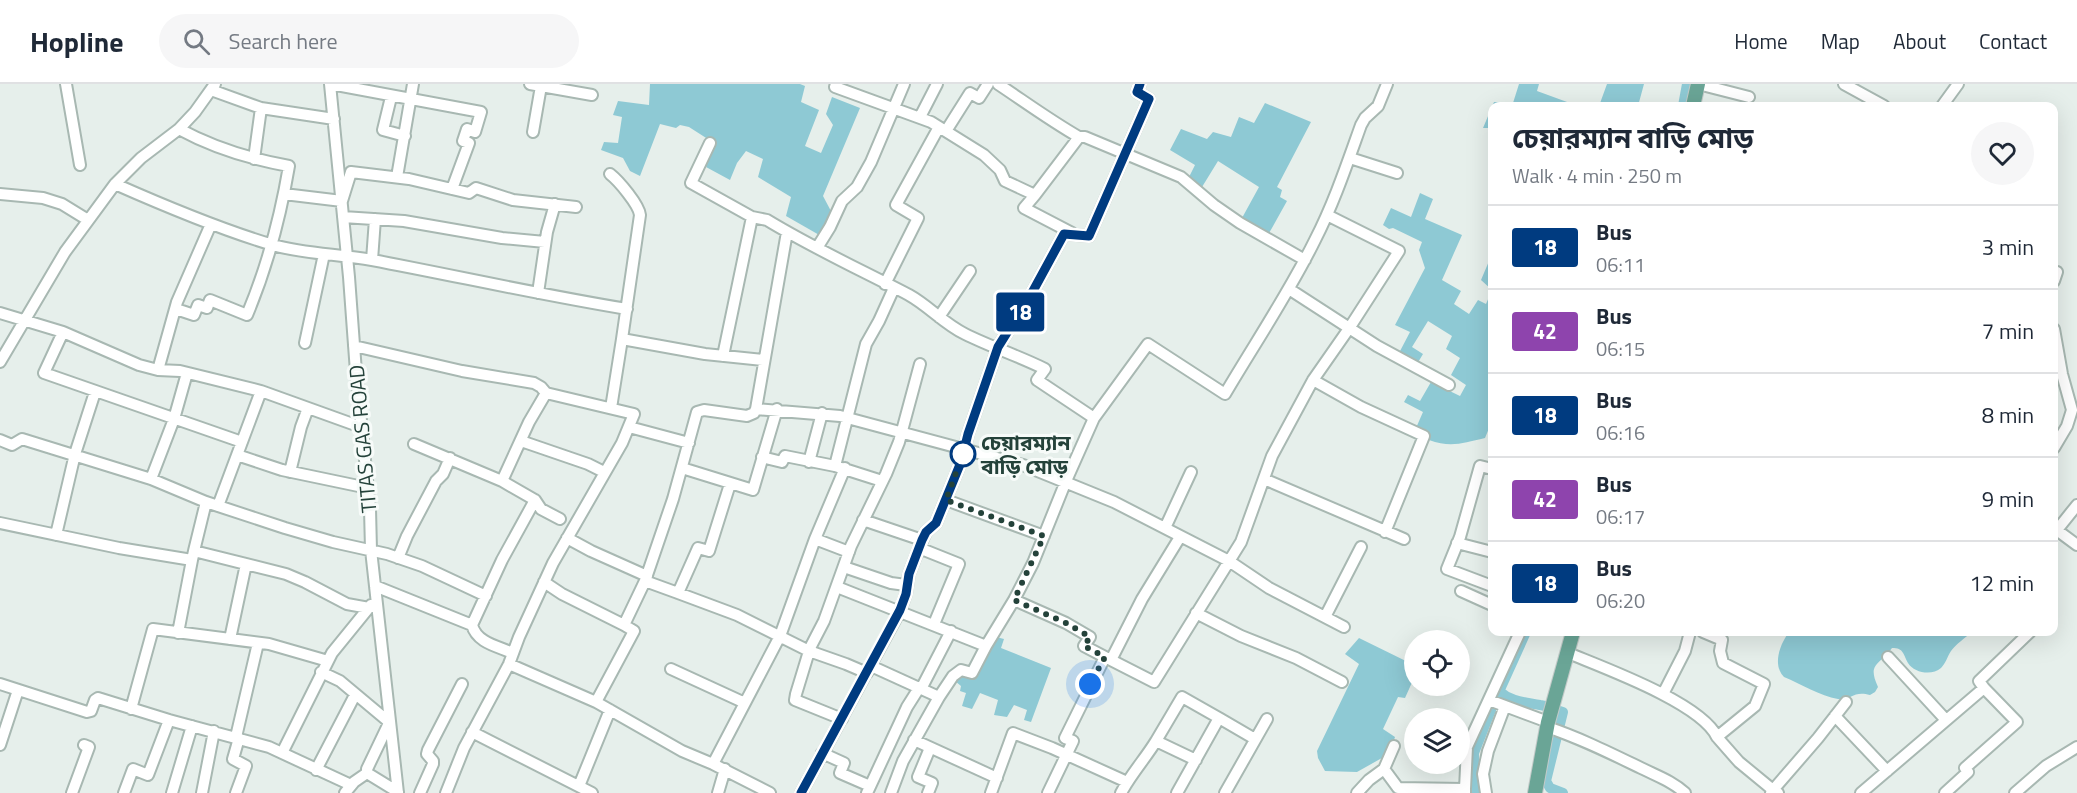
<!DOCTYPE html>
<html lang="en">
<head>
<meta charset="utf-8">
<style>
  body { margin:0; font-family:"Titillium Web","Noto Sans Bengali",sans-serif; background:#f6f6f7; color:#1f2937; height:100vh; display:flex; flex-direction:column; font-size:22px; white-space:nowrap }
  * { box-sizing:border-box; margin:0 }
  p { font-size:20px; color:#747a83 }
  .icon { flex:none; width:33px; height:33px; fill:none; stroke:currentColor; stroke-width:2; stroke-linecap:round; stroke-linejoin:round }
  .map { position:relative; flex:1; overflow:hidden }
  .side { position:absolute; left:1488px; top:18px; width:570px; height:534px; display:flex; flex-direction:column; background:#fff; border-radius:12px; box-shadow:0 6px 24px #0002 }
  .side>* { flex:none }
  .badge { padding:0 12px; border-radius:4px; font-size:21px; line-height:39px }
  .buttons { position:absolute; left:1404px; top:546px; display:grid; gap:12px }
  .buttons a { display:grid; place-items:center; width:66px; height:66px; border-radius:50%; background:#fff; box-shadow:0 6px 24px #0002; font-size:30px }
  .you { position:absolute; width:30px; height:30px; margin:-15px; border:4px solid #fff; border-radius:50%; background:#1a73e8; box-shadow:0 0 0 9px #1a73e833 }
  .map>.badge { position:absolute; translate:-50% -50%; box-shadow:0 0 0 3px #fff }
  .round { display:grid; place-items:center; flex:none; width:63px; height:63px; border-radius:32px; background:#f6f6f7 }
  .overview { display:flex; align-items:center; justify-content:space-between; height:102px; padding:0 24px }
  h1 { font-size:28px; font-weight:700; line-height:45px }
  ul { padding:0; list-style:none }
  li { display:flex; align-items:center; gap:18px; height:84px; padding:0 24px; border-top:2px solid #e0e1e3 }
  li div { flex:1 }
  li b { display:block; font-size:22px }
  li em { font-style:normal }
  li .badge { min-width:66px; font-weight:700; text-align:center }
  header { display:flex; align-items:center; gap:36px; box-sizing:border-box; height:84px; padding:0 30px; background:#fff; border-bottom:2px solid #e0e1e3 }
  header strong { font-size:28px }
  nav { display:flex; gap:33px; margin-inline-start:auto; font-size:21px }
  .search { width:420px; height:54px; background:#f6f6f7; display:flex; align-items:center; gap:15px; box-sizing:border-box; padding:0 21px; border-radius:33px; color:#747a83; font-size:22px }
  .map>svg:first-child { display:block }
</style>
</head>
<body>
<header>
<strong>Hopline</strong>
<div class="search"><svg class="icon" aria-label="search" viewBox="0 0 24 24"><circle cx="10" cy="10" r="6"/><path d="M15 15l6 6"/></svg>Search here</div>
<nav><a>Home</a><a>Map</a><a>About</a><a>Contact</a></nav>
</header>
<div class="map">
<svg width="2077" height="709" viewBox="0 0 2077 709">
  <rect width="100%" height="100%" fill="#e6efeb"/>
  <path fill="#8ec9d4" d="M650 0H800L805 2 801 18 819 26 805 62 821 69 833 41 826 30 832 13 860 24 823 112 832 129 821 152 786 132 791 113 758 93 763 75 746 67 737 79 730 96 706 83 714 59 689 43 680 41 676 44 660 40 640 92 630 87 623 74 601 66 604 58 618 59 622 33 613 31 618 17 649 21Z
    M1519 0H1539L1537 7 1578 22H1492V44H1483L1494 18 1513 19Z
    M1607 0H1644L1638 22H1599Z
    M1265 19 1311 38 1277 103 1282 106 1280 113 1287 117 1268 151 1242 134 1259 103 1218 77 1202 103 1189 93 1195 81 1170 66 1181 45 1207 55 1213 48 1231 53 1239 33 1254 39Z
    M1420 109 1433 115 1425 135 1462 151 1442 196 1461 207 1454 220 1469 230 1478 216 1486 220 1492 206 1481 196 1492 170V224L1490 228 1492 229V337L1485 354C1463 359 1451 364 1429 356L1428 347 1416 344 1423 328 1404 318 1408 311 1420 317 1431 298 1460 312 1466 301 1451 291 1460 274 1446 265 1452 252 1428 237 1412 263 1423 270 1417 280 1399 269 1410 248 1395 241 1425 184 1419 166 1422 158 1393 144 1389 145 1383 141 1391 124 1411 133Z
    M1789 548H1972C1965 554 1956 560 1951 567 1947 573 1946 579 1941 584 1932 592 1914 589 1908 579 1903 570 1904 564 1892 564 1879 582 1867 579 1878 603L1875 608 1870 611C1853 606 1851 617 1838 615 1820 612 1801 600 1784 593 1772 581 1780 560 1789 548Z
    M996 553 1004 555 1001 564 1051 584 1031 638 1024 636 1027 626 1014 621 1007 633 994 631 998 616 980 609 972 625 962 622 966 609 960 607 961 602 955 597 963 590Z
    M1359 554 1414 581V594L1405 614 1398 613 1383 645 1395 653 1389 670 1357 688 1325 687 1318 674 1317 667 1359 580 1345 570Z"/>
  <g fill="none" stroke-linecap="round" stroke-linejoin="round">
    <path stroke="#8ec9d4" stroke-width="10" d="M1683 22 1687 0
      M1499 607C1511 618 1525 618 1540 621 1548 622 1555 626 1563 628L1546 697 1550 704 1563 709
      M1498 610 1526 548
      M1474 709V669L1491 626"/>
    <defs>
      <path id="minor" d="M66 0 80 81
        M330 0 349 193 356 288 370 425 371 466 398 709
        M331 0 481 28 475 48 467 45 463 57 469 59 452 105
        M530 0 592 11
        M836 0 835 3 931 38 984 71 1000 86 1005 97 1035 111 1024 124 1072 149
        M998 0C1025 18 1051 37 1079 53
        M1698 0 1749 13
        M1844 0 1884 22
        M211 6 261 24 334 35
        M391 13 383 46 405 52
        M1942 22 1958 0
        M920 33 937 0
        M946 47 970 9 979 14 988 0
        M533 48 541 2
        M710 59 691 99 752 133 767 136C813 164 861 186 909 211 929 222 944 240 965 250 991 263 1019 272 1045 285L1037 296 1094 334 1148 260 1225 310C1255 259 1289 209 1315 156 1334 119 1347 80 1361 41L1365 34 1378 22 1387 0
        M1350 74 1397 89
        M254 75 261 24
        M610 90C619 97 639 121 640 131L622 255
        M397 93 413 0
        M115 100C167 123 219 145 273 161 304 170 339 170 372 176 457 192 541 211 627 225
        M0 110 43 114 62 120 88 136
        M284 110 342 117 351 88 409 95 469 109 476 104 513 116 576 123
        M1035 111 1079 53H1085L1181 93 1214 121 1240 139 1305 176
        M343 133 404 137 502 154 545 158
        M817 164 830 143 842 117 857 103 871 78 904 0
        M372 176 375 135
        M2054 197 2057 188
        M885 200 918 134 896 121 939 43
        M1289 205 1377 262 1449 301
        M538 209 547 148 555 120
        M176 225 194 231 198 221 207 224 210 216 247 231C268 181 280 135 289 82 250 75 214 64 179 45
        M0 229 63 248 44 289 242 358
        M939 233 970 187
        M2054 245 2062 290 2072 326 2067 342 2054 364
        M63 248 139 281 158 286 180 287 261 307 361 343
        M305 259 324 170
        M354 262 462 287 534 299 541 303 546 309 634 330 622 359 553 479 519 553 509 580 464 664 446 709
        M723 272 752 133
        M0 278 65 168 115 100 141 74 179 45 195 28 215 0
        M158 286 177 218 211 140
        M1313 296 1361 323 1424 352 1385 448
        M546 309 529 338 502 397 535 416 541 425 560 435
        M611 324 622 255 705 270 763 276
        M756 325 787 148
        M629 343 689 359
        M0 356 12 361 22 355 151 395 206 418 285 444 333 458 387 470 422 482 486 512
        M521 357 588 380 604 388
        M414 360 502 397
        M237 371 282 386 368 404
        M762 373 782 378 785 372 835 382 882 397
        M809 378 822 329
        M835 382 866 260 879 237 894 204
        M682 384 753 406 777 325
        M845 384 815 455 849 468
        M1492 385 1480 382 1460 453 1447 485 1492 502
        M290 388 301 343 308 324
        M151 395 174 335 187 289
        M1264 395 1404 455
        M730 400 709 467 698 464 678 509 737 531 809 567 846 580 867 589
        M946 416 1044 452
        M218 422 261 307
        M863 436 922 456
        M0 439 119 464 192 476 194 467 286 490 305 498 347 520 369 524
        M1165 444 1191 388
        M2054 444 2077 461
        M2057 446 2077 421
        M56 451 75 370 95 308
        M567 454 591 467 647 492
        M1457 459 1492 468
        M919 464 959 480 934 540
        M194 467 206 418
        M398 474 407 452 436 397 443 390 450 374
        M844 483 891 499 906 501
        M645 497 673 415 697 328 704 326 747 332 754 329 756 325 840 332 1023 381 1114 418 1229 477 1269 504 1344 543
        M544 498 562 510 624 541
        M375 502 472 541C477 559 497 562 513 569
        M837 503 986 562
        M1461 507 1492 521
        M678 509 645 497 624 541 634 547 596 618 682 667 713 680
        M1014 516 1066 539 1090 553 1084 562 1105 573
        M1196 529 1241 552 1296 574 1342 598
        M1325 533 1361 463
        M472 541 502 476 535 416
        M1703 548 1722 556 1720 567 1723 579 1764 600 1755 622 1717 653 1739 678 1773 706 1771 709
        M178 549 192 476
        M230 555 246 480
        M1568 569C1604 584 1701 619 1717 653
        M1888 573 1946 636
        M1111 576 1142 515 1180 453
        M509 580 596 618
        M871 582 939 613 903 677 891 709
        M671 585 745 619
        M321 588 340 597 389 638
        M0 600 87 628 91 627 95 616 98 614 169 636 269 663 351 701
        M1984 604 1979 597 2030 548
        M921 605 951 547
        M1663 610 1685 567 1690 548
        M939 613 953 592 961 586 972 589 986 562 1014 516 1033 479 1066 397 1094 334
        M1489 616 1548 638
        M131 625 153 545 269 560 328 577
        M1835 632 1887 687
        M842 635 795 616 796 610 810 564 824 537 851 462 886 390 899 358 920 280
        M1547 643C1580 654 1610 669 1641 684 1657 692 1672 697 1685 709
        M472 648 592 709
        M236 653 258 559
        M914 656 997 694
        M1156 657 1182 613 1219 634
        M0 661 18 606
        M282 669 332 569 371 521
        M822 669 844 679 840 689 870 702
        M1384 685 1398 704 1465 705V709
        M316 686 355 611
        M367 689 398 708
        M579 702 610 626
        M1465 705 1467 663 1520 548
        M72 709 89 663 84 661
        M124 709 133 685 148 691 169 636
        M172 709 192 642
        M202 709 214 647
        M236 709 246 682 233 675 239 654
        M345 709 354 698 367 689V685L390 637
        M420 709 433 680V677L427 670 428 666 462 600
        M718 709 725 685
        M770 709 713 680 780 552 815 455
        M801 709 900 527 906 510 909 490 921 459 926 448 936 439 961 378 968 350 998 263 1033 207 1064 150 1089 152 1149 15 1137 8 1140 0
        M867 709 907 623 919 604
        M928 709 932 699 918 693 930 664
        M991 709 1013 649 1052 664 1127 698
        M1048 709 1073 657 1065 654 1105 573 1154 598 1241 458 1272 372 1313 296 1350 243 1399 167 1327 131
        M1121 709C1131 690 1145 675 1156 657L1196 676
        M1177 709 1219 634 1255 655
        M1225 709 1267 635
        M1357 709 1369 696 1384 685 1394 662
        M1486 709 1483 690 1488 667 1505 622
        M1778 709 1773 706 1818 654 1846 618
        M1861 709 1984 604 2017 638 1965 684 1968 688 1945 709
        M2015 709 2046 682 2077 663"/>
      <path id="major" d="M1693 22 1698 0
        M1535 709 1548 638 1573 548"/>
    </defs>
    <use href="#minor" stroke="#a8b8b2" stroke-width="14"/>
    <use href="#major" stroke="#c2cac8" stroke-width="16"/>
    <use href="#minor" stroke="#fff" stroke-width="10"/>
    <use href="#major" stroke="#6aa596" stroke-width="14"/>
  </g>
  <g fill="none" stroke-linecap="round" stroke-linejoin="round">
    <defs>
      <path id="line" d="M801 709 900 526 906 510 909 490 922 456 926 448 936 439 961 378 968 350 998 263 1033 207 1064 150 1089 152 1149 15 1137 8 1140 0"/>
    </defs>
    <use href="#line" stroke="#fff" stroke-width="14"/>
    <use href="#line" stroke="#003b80" stroke-width="9"/>
    <path stroke="#24423a" stroke-width="6" stroke-dasharray="0 10.8" d="M963 370 946 416 1044 452 1014 516 1066 539 1090 553 1084 562 1105 573 1090 600"/>
  </g>
  <circle fill="#fff" stroke="#003b80" stroke-width="3" cx="963" cy="370" r="12"/>
  <g text-anchor="middle" dominant-baseline="central" stroke-width="6" stroke-linejoin="round" paint-order="stroke">
    <g font-size="21" fill="#24423a" stroke="#f7fbf9">
      <text transform="translate(362 355) rotate(-95)">TITAS GAS ROAD</text>
    </g>
    <g font-size="21" font-weight="bold" fill="#24423a" stroke="#f7fbf9" text-anchor="start">
      <text x="981" y="358">চেয়ারম্যান<tspan x="981" dy="24">বাড়ি মোড়</tspan></text>
    </g>
  </g>
</svg>
<div class="buttons">
<a><svg class="icon" aria-label="locate" viewBox="0 0 24 24"><circle cx="12" cy="12" r="6"/><path d="M12 2v4M12 18v4M2 12h4M18 12h4"/></svg></a>
<a><svg class="icon" aria-label="layers" viewBox="0 0 24 24"><path d="M12 4l9 5-9 5-9-5zM3 14l9 5 9-5"/></svg></a>
</div>
<div class="you" style="left:1090px;top:600px"></div>
<b class="badge" style="left:1020px;top:228px;background:#003b80;color:#fff">18</b>
<section class="side">
<div class="overview"><div><h1>চেয়ারম্যান বাড়ি মোড়</h1><p>Walk · 4 min · 250 m</p></div><a class="round"><svg class="icon" aria-label="heart" viewBox="0 0 24 24"><path d="M12 20l-8-8c-3-5 5-10 8-4 3-6 11-1 8 4z"/></svg></a></div>
<ul>
<li><span class="badge" style="background:#003b80;color:#fff">18</span><div><b>Bus</b><p>06:11</p></div><em>3 min</em></li>
<li><span class="badge" style="background:#8e44ad;color:#fff">42</span><div><b>Bus</b><p>06:15</p></div><em>7 min</em></li>
<li><span class="badge" style="background:#003b80;color:#fff">18</span><div><b>Bus</b><p>06:16</p></div><em>8 min</em></li>
<li><span class="badge" style="background:#8e44ad;color:#fff">42</span><div><b>Bus</b><p>06:17</p></div><em>9 min</em></li>
<li><span class="badge" style="background:#003b80;color:#fff">18</span><div><b>Bus</b><p>06:20</p></div><em>12 min</em></li>
</ul>
</section>
</div>
</body>
</html>
